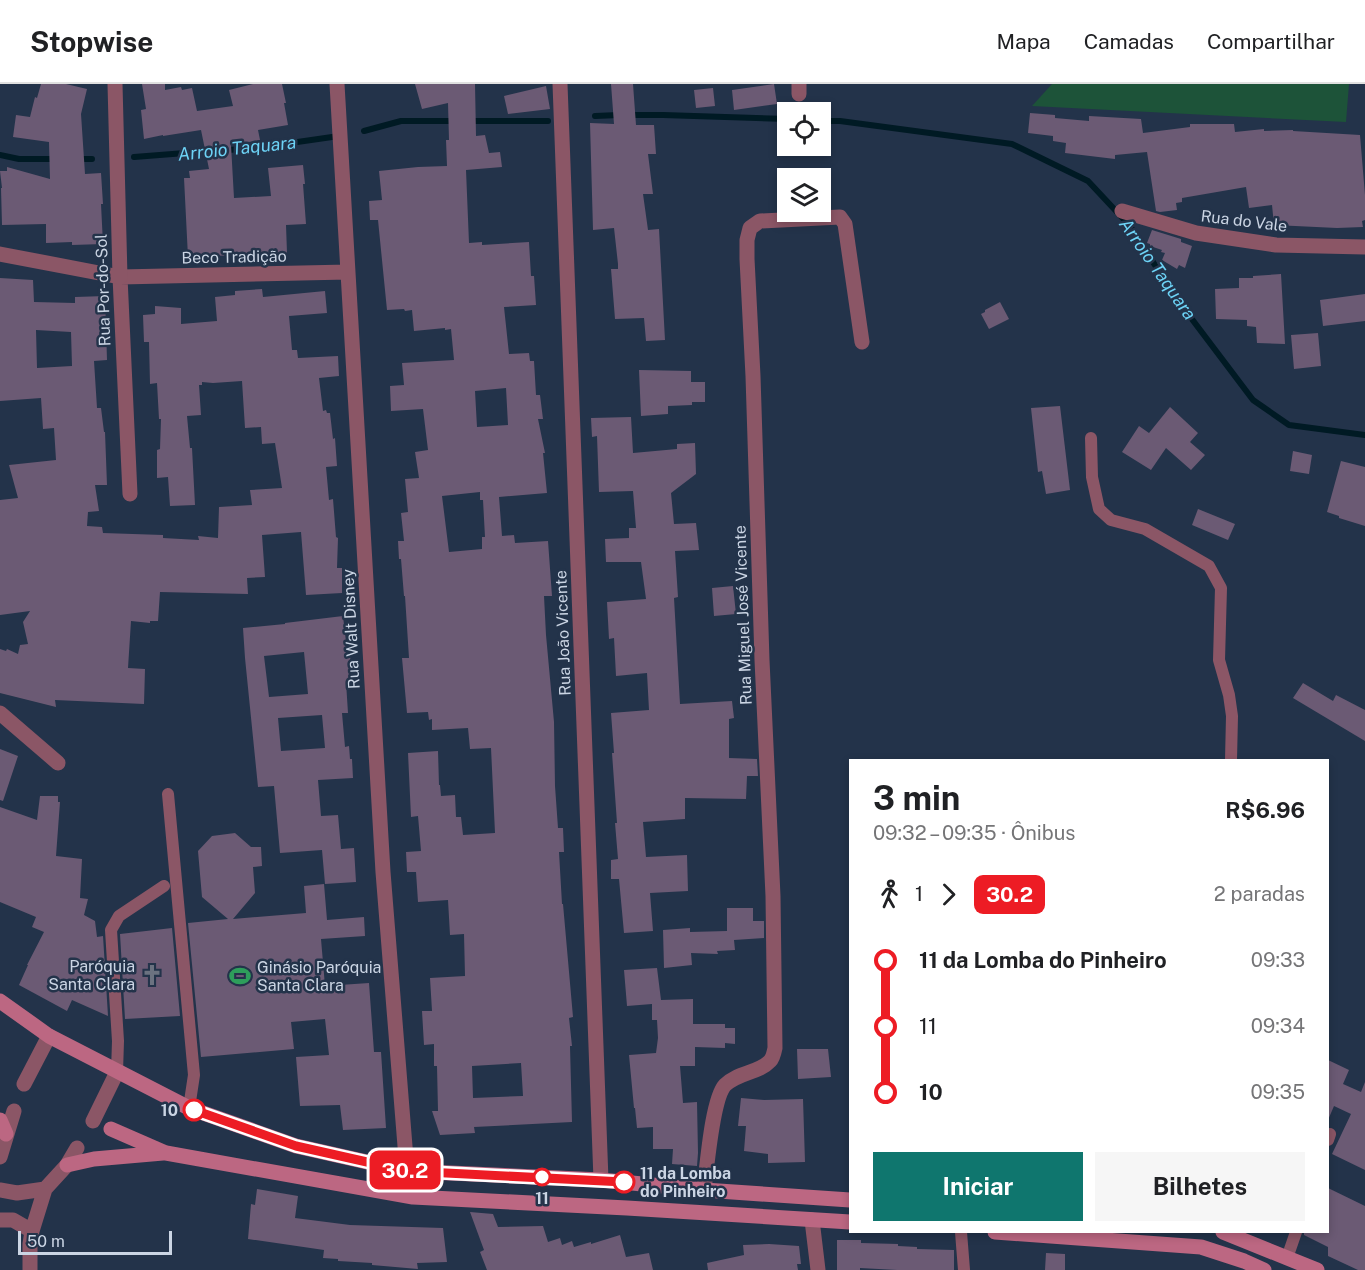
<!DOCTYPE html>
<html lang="pt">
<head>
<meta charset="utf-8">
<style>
  body { margin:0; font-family:"Public Sans",sans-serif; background:#f6f6f6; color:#202124; height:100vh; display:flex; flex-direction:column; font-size:22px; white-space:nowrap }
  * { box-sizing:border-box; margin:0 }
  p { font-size:20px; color:#757577 }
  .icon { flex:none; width:33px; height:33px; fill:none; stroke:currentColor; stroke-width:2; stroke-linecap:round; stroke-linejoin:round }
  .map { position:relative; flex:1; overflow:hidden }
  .side { position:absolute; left:849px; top:675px; width:480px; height:474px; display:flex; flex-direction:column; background:#fff; border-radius:0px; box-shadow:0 3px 9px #0003 }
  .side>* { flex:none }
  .badge { padding:0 12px; border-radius:9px; font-size:21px; line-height:39px }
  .controls { position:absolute; left:777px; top:18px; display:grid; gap:12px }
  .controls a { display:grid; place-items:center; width:54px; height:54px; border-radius:0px; background:#fff; box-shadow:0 3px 9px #0003; font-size:30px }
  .scale { position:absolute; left:18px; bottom:15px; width:154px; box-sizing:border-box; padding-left:6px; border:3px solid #cbd5e4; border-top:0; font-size:16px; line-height:21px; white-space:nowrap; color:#cbd5e4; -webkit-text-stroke:4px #23334a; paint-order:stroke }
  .map>.badge { position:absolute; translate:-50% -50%; box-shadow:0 0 0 3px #fff }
  .legs { display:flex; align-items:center; gap:9px; height:66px; padding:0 24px; font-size:20px }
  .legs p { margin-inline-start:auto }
  .head { display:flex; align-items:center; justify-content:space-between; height:102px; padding:0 24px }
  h1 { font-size:33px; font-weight:700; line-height:45px }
  .primary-button { display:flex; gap:12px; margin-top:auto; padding:12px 24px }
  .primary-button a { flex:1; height:69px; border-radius:0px; background:#0f766e; color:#fff; font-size:24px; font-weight:700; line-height:69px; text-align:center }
  .primary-button a+a { background:#f6f6f6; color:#202124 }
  ul { padding:0 24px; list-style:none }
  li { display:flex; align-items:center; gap:21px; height:66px; font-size:22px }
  li i { display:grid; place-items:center; width:9px; height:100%; margin:0 8px; background:currentColor }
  li i::after { content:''; width:15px; height:15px; margin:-8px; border:4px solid; border-radius:50%; background:#fff }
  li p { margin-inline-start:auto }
  li:first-child i { background:linear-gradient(#0000 50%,currentColor 0) }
  li:last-child i { background:linear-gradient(currentColor 50%,#0000 0) }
  header { display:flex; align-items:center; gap:36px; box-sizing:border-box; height:84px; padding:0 30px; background:#fff; border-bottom:2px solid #e0e0e0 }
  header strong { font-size:28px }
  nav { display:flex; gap:33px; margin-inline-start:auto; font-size:21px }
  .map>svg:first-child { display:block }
</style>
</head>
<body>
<header>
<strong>Stopwise</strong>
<nav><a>Mapa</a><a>Camadas</a><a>Compartilhar</a></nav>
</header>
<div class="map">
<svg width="1365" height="1186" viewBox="0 0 1365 1186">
  <rect width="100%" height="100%" fill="#23334a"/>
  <path fill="#1d5339" d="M1052 0H1349L1346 38 1032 22Z"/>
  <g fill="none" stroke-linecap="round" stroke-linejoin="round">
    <path stroke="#001a24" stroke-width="6" d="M629 31H663L788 35
      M595 32 619 31
      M468 37H548
      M820 37H840L1012 60 1088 97 1130 142 1176 214 1253 316 1289 341 1365 351
      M364 47 401 37H455
      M224 66 249 65 339 52
      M0 71 19 75H56
      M134 73 211 67
      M78 75H92"/>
  </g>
  <path fill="#6b5a74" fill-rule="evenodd" d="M41 0H66L87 5 81 30 85 90 101 89 103 120H101L103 160 72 161V158L46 159V140L2 141 1 104H2L0 87H7V83L50 95 49 58 13 53 16 31 30 33 35 13 37 14Z
    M142 0H165V6L181 3 182 6 192 4 197 27 233 22 229 6 253 0H282L286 19H284L288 41 258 46 260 56 231 61 234 114 271 112 268 84 303 81 305 100H303L306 140 286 141 287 169 188 173 184 94H190L189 87 209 85 201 46 163 52V51L144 55 141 26 146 25Z
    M415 0H475L476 52 485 51 489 69 500 68 502 83 466 86 469 159 482 158V161L529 158 531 192H534L536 221 504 223 509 270 529 269 530 277H534L536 311H540L543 335H538L545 369H543L547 409 499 413 502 452 514 451 515 459 548 457 552 512H544L546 551 554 638 555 702 558 744H563L564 768H559L562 820H563L573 933 569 934 572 962H570L572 1038 474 1043 475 1049 440 1051 432 1027H438L437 982H434V960L424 961 422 927H432L430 894 465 892 464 850 450 851 448 816 418 818 416 788H407L406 768 421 767 418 732 411 733 408 669 438 667 439 701H440L441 712 455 711 456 733H461L463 751 495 749 491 664 470 665 468 644 432 646V635L429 636 428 628 407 629 402 574H409L405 512H404L401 475H399L398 457H404L401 429 408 428 405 395 419 394 415 368 428 366 423 325 391 327 390 302 404 301 402 279 454 276 451 245 445 246V244L414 247 412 226 405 227 404 225 387 226 378 136H370L369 117 382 116 379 87 418 83 447 82 446 56H449L448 19 422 25ZM506 304 508 341 477 343 475 307ZM480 408V416H483L485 453H482V465L449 468 442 412ZM521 979 523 1012 473 1014 472 982Z
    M611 0H633L636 41H654L656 70H648L653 110H643L648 146 659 145 665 256 646 257 644 234 615 235 611 185H618V180L614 144 593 146 590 39 614 40Z
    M774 0 777 20 734 26 732 6Z
    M546 2 550 25 508 30 504 12Z
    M713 4 715 22 696 24 694 6Z
    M1030 29 1055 31V34L1089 37V32L1141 35 1143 49 1190 43V40H1234L1235 48 1264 45V47L1293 46V47L1360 51 1365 111V136L1362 137 1363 143 1337 144 1274 141 1272 121 1249 124 1246 103 1182 114V118L1176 119 1177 126 1160 128 1156 127 1147 68 1115 71V75L1065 69 1066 59 1053 57V52L1028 49Z
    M1152 146 1181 155V158L1192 162 1185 184 1179 181 1177 185 1162 176 1165 169 1161 168 1162 166 1150 162V160L1147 159Z
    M1281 190 1285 260 1257 259 1256 243 1247 242V236L1216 235 1215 205 1239 204V194H1253V192Z
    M0 194 33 196 34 218 75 219V213L105 212 107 276 94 277 97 324H101L104 348H105L107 401H95L99 427 88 428 87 442 102 443 103 449 163 451V454L199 456 198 452 218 454 219 423 252 421 250 406 282 404 275 359 262 360 261 343 245 344 242 297 213 299 202 298V301H199L201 331 187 332 190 364H192L195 421 170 422 168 393 157 394V366L160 365 161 335H159L157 299 150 300 149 258H144L143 231 155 230V222L181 224V240L217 237 215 213 235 211V207L262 205 263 213 325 207 327 229 289 232 292 266H297L298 274 338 272 339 292 319 294 323 327 326 326 327 329H330L333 355 335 354 337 382 326 383 329 416 333 415 336 453 338 454 337 484H342V509L306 511 301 448 262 451 265 493 247 494 248 510 160 508 158 537H150V539L131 537 128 584 145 585 144 620 55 616 56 623 0 609V565L6 567 7 565 18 570 20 561 28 560 23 538 30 527 0 531V416L18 414 9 381 56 376 54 344 43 345 41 314 0 317ZM36 246 71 248 72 282 37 284Z
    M1365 210V237L1323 242 1320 216Z
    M1000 218 1009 235 989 245 981 230 985 228V226Z
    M1318 249 1321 282 1294 285 1291 251Z
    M639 286 691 287V298H705V318H692V321L668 322V330L641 332Z
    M1060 322 1070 406 1046 410 1042 387 1038 388 1031 324Z
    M1170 323 1198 349 1190 358 1205 371 1191 386 1166 364 1151 386 1122 368 1139 342 1149 349Z
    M631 333 633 369 677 365V360L695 359 696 390 671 409 674 440 696 439 699 466 675 467 678 513 674 514 680 620 732 617 734 634 729 635V674L757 675 758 692H747L746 715 685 714V735L643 738 646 773 687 771 688 807 650 809 653 847 624 849 619 795H611V776L618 775 615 739H617L612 669H614L611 629 649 626 647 589 616 592 614 554 609 555 607 518 646 515 641 478H606L605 455 629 454V444H636L633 407 599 408 597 352 592 353 591 334Z
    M1293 367 1312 371 1309 390 1290 387Z
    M1341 377 1365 383V442L1339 434V432L1327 428Z
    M1198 425 1235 440 1228 456 1192 441Z
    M733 502 736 530 714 532 712 504Z
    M343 532 346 558 349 557 352 597 346 598 348 629H342L345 663 349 662 350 675H352L353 694 318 696 321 732 338 731 341 765 354 764 356 798 325 800 322 766 280 769 274 702 258 703 245 574 243 544 285 540V539ZM304 568 308 610 269 613 264 572ZM322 631 325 664 281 667 278 634Z
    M1303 599 1333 617 1336 611 1365 626V657L1293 614Z
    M0 665 18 672 3 717 0 716Z
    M40 712H58V718H60L56 772 82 775 80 814 88 815 84 831 95 837 97 853 103 852 108 932 72 916 67 927 19 901 28 881H27L44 848 32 843 36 833 0 818V723L37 736Z
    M235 749 251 763H261L262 782 253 783 255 809 233 835 306 829 304 802 324 800 327 836 364 833 365 852 321 855 325 902 369 899 374 968H381L386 1044 343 1046 340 1021 300 1022 296 973 329 971 325 935 291 938 294 965 201 973 188 839 228 835 202 813 198 767 212 752Z
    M727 824H753V837H764V854L734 856 735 866 717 867 718 870 691 869 692 881 664 884 663 846 690 844V848L727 847Z
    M172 844 180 932 125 935 120 850Z
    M657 884 661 916 693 915V940H725V944H735V960L725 959V964L695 963V982H680L683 1019 697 1018 698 1069 697 1082 672 1080 673 1065H653V1043L637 1044 635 1024H634L629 971 656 969 658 954 657 936H652V920L627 922 624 886Z
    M797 965H828L831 993 798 995Z
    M1328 976 1349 986 1343 1000 1361 1008 1365 998V1086L1332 1070 1351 1030 1334 1022 1328 1036Z
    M741 1014 764 1016 803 1015 805 1078 768 1079V1070L744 1067 746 1042H738Z
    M1328 1104 1365 1122V1186H1358L1328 1172V1163L1304 1151V1148H1328Z
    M257 1105 298 1112 295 1134 350 1141 443 1144 447 1178 417 1179 418 1185 372 1181V1179L338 1177V1175L323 1174 324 1166 248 1155 251 1120 255 1121Z
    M470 1128 493 1130 498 1143 543 1142 548 1158 560 1154 562 1161 572 1157 574 1163 591 1158V1160L620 1151 626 1173 649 1169 653 1186H487L480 1168 484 1166Z
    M837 1156H861V1159L898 1160V1162L917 1163V1165L954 1166V1186H897L860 1184V1186H837Z
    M769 1160 799 1162 801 1180H797L798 1186H708L707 1179 744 1171 743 1161Z
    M1046 1169 1065 1170V1186H1045Z"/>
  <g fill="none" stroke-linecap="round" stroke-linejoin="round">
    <path stroke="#8b5666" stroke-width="12" d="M1091 354 1092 393 1099 425 1111 436 1145 445 1209 482 1221 504 1219 576 1229 611 1232 632 1231 676
      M168 710 194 991 189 1024
      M117 988 118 957 111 846 119 832 164 802
      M1328 1056 1330 1050
      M961 1148 964 1186
      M1287 1174 1296 1148"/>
    <path stroke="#8b5666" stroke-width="15" d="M337 0 383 788 407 1087
      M560 0 601 1096
      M799 0V10
      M1122 127 1196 149 1276 161 1365 163
      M130 410 120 193 348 188
      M0 629 58 679
      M24 1000 49 952
      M93 1037 117 988
      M0 1073 14 1027
      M0 1106 17 1109 45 1105
      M704 1106C707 1084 712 1015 725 1001 738 988 759 989 770 977 773 974 774 969 775 964L773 812 762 576 753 292 747 175V156L750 144 760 137 840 133 845 140 862 258
      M0 1136H13L32 1147
      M30 1186V1160L32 1147 45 1105 67 1081 77 1064"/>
    <path stroke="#8b5666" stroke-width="15" d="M0 170 120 193 115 0
      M812 1136 818 1186"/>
    <path stroke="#bc6782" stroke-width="15" d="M0 917 49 952 189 1024 296 1062 407 1087 601 1096 704 1106 850 1116
      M0 1036 6 1050
      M111 1045 166 1069 413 1113 627 1124 850 1138
      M67 1081 94 1075 163 1069
      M995 1148 1201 1163 1244 1177 1264 1186
      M1223 1148 1317 1186"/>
  </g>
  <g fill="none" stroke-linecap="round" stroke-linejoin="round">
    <defs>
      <path id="line-1" d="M194 1026 296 1062 407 1087 624 1098"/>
    </defs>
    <use href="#line-1" stroke="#fff" stroke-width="14"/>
    <use href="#line-1" stroke="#ed1c24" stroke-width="9"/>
  </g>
  <defs>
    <symbol id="church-bare" viewBox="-9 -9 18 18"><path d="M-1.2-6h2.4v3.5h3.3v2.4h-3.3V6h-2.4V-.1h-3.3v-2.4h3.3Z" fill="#6b7280" stroke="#23334a" stroke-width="2.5" paint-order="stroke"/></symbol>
    <symbol id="stadium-bare" viewBox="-9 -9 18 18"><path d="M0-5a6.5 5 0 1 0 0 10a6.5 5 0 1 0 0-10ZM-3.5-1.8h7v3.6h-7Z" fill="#2e9e5b" stroke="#23334a" stroke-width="2.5" paint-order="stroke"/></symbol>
  </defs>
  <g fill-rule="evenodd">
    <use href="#church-bare" x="137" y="876" width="30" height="30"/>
    <use href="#stadium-bare" x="225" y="877" width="30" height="30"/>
  </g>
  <g fill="#fff" stroke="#ed1c24" stroke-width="3">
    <circle cx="194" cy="1026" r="10"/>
    <circle cx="542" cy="1093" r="8"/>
    <circle cx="624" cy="1098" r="10"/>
  </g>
  <g text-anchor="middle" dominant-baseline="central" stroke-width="5" stroke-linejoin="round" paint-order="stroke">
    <g font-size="16" fill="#cbd5e4" stroke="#23334a">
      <text transform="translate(1244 137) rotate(7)">Rua do Vale</text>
      <text transform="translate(234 173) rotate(-1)">Beco Tradição</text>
      <text transform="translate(103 206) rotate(-92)">Rua Por-do-Sol</text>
      <text transform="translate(743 531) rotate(-92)">Rua Miguel José Vicente</text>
      <text transform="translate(351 545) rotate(-93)">Rua Walt Disney</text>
      <text transform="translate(563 549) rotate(-92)">Rua João Vicente</text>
    </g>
    <g font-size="16" fill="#cbd5e4" stroke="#23334a" text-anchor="end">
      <text x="135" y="882">Paróquia<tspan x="135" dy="18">Santa Clara</tspan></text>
      <text x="257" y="883" text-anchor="start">Ginásio Paróquia<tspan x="257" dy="18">Santa Clara</tspan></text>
    </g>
    <g font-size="16" font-weight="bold" fill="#cbd5e4" stroke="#23334a" text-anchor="end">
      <text x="178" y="1026">10</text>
      <text x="640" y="1089" text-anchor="start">11 da Lomba<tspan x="640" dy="18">do Pinheiro</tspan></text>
      <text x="542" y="1114" text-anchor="middle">11</text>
    </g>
    <g font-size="18" font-style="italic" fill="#6dd3f6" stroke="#23334a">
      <text transform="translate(237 64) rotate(-6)">Arroio Taquara</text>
      <text transform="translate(1158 185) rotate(55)">Arroio Taquara</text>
    </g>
  </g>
</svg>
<div class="controls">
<a><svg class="icon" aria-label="locate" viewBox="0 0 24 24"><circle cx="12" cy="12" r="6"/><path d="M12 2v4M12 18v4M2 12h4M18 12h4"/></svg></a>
<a><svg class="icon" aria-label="layers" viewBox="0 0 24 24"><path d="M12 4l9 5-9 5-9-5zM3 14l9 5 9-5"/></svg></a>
</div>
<div class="scale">50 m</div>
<b class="badge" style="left:405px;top:1086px;background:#ed1c24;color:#fff">30.2</b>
<section class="side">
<div class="head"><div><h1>3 min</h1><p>09:32 – 09:35 · Ônibus</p></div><b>R$6.96</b></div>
<div class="legs"><svg class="icon" aria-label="walk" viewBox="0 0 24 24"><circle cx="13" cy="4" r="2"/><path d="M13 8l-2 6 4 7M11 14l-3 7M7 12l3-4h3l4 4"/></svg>1<svg class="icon" aria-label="forward" viewBox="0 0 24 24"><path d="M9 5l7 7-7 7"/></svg><b class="badge" style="background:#ed1c24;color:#fff">30.2</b><p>2 paradas</p></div>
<ul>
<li><i style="color:#ed1c24"></i><b>11 da Lomba do Pinheiro</b><p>09:33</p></li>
<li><i style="color:#ed1c24"></i><span>11</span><p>09:34</p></li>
<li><i style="color:#ed1c24"></i><b>10</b><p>09:35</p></li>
</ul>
<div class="primary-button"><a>Iniciar</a><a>Bilhetes</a></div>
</section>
</div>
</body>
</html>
